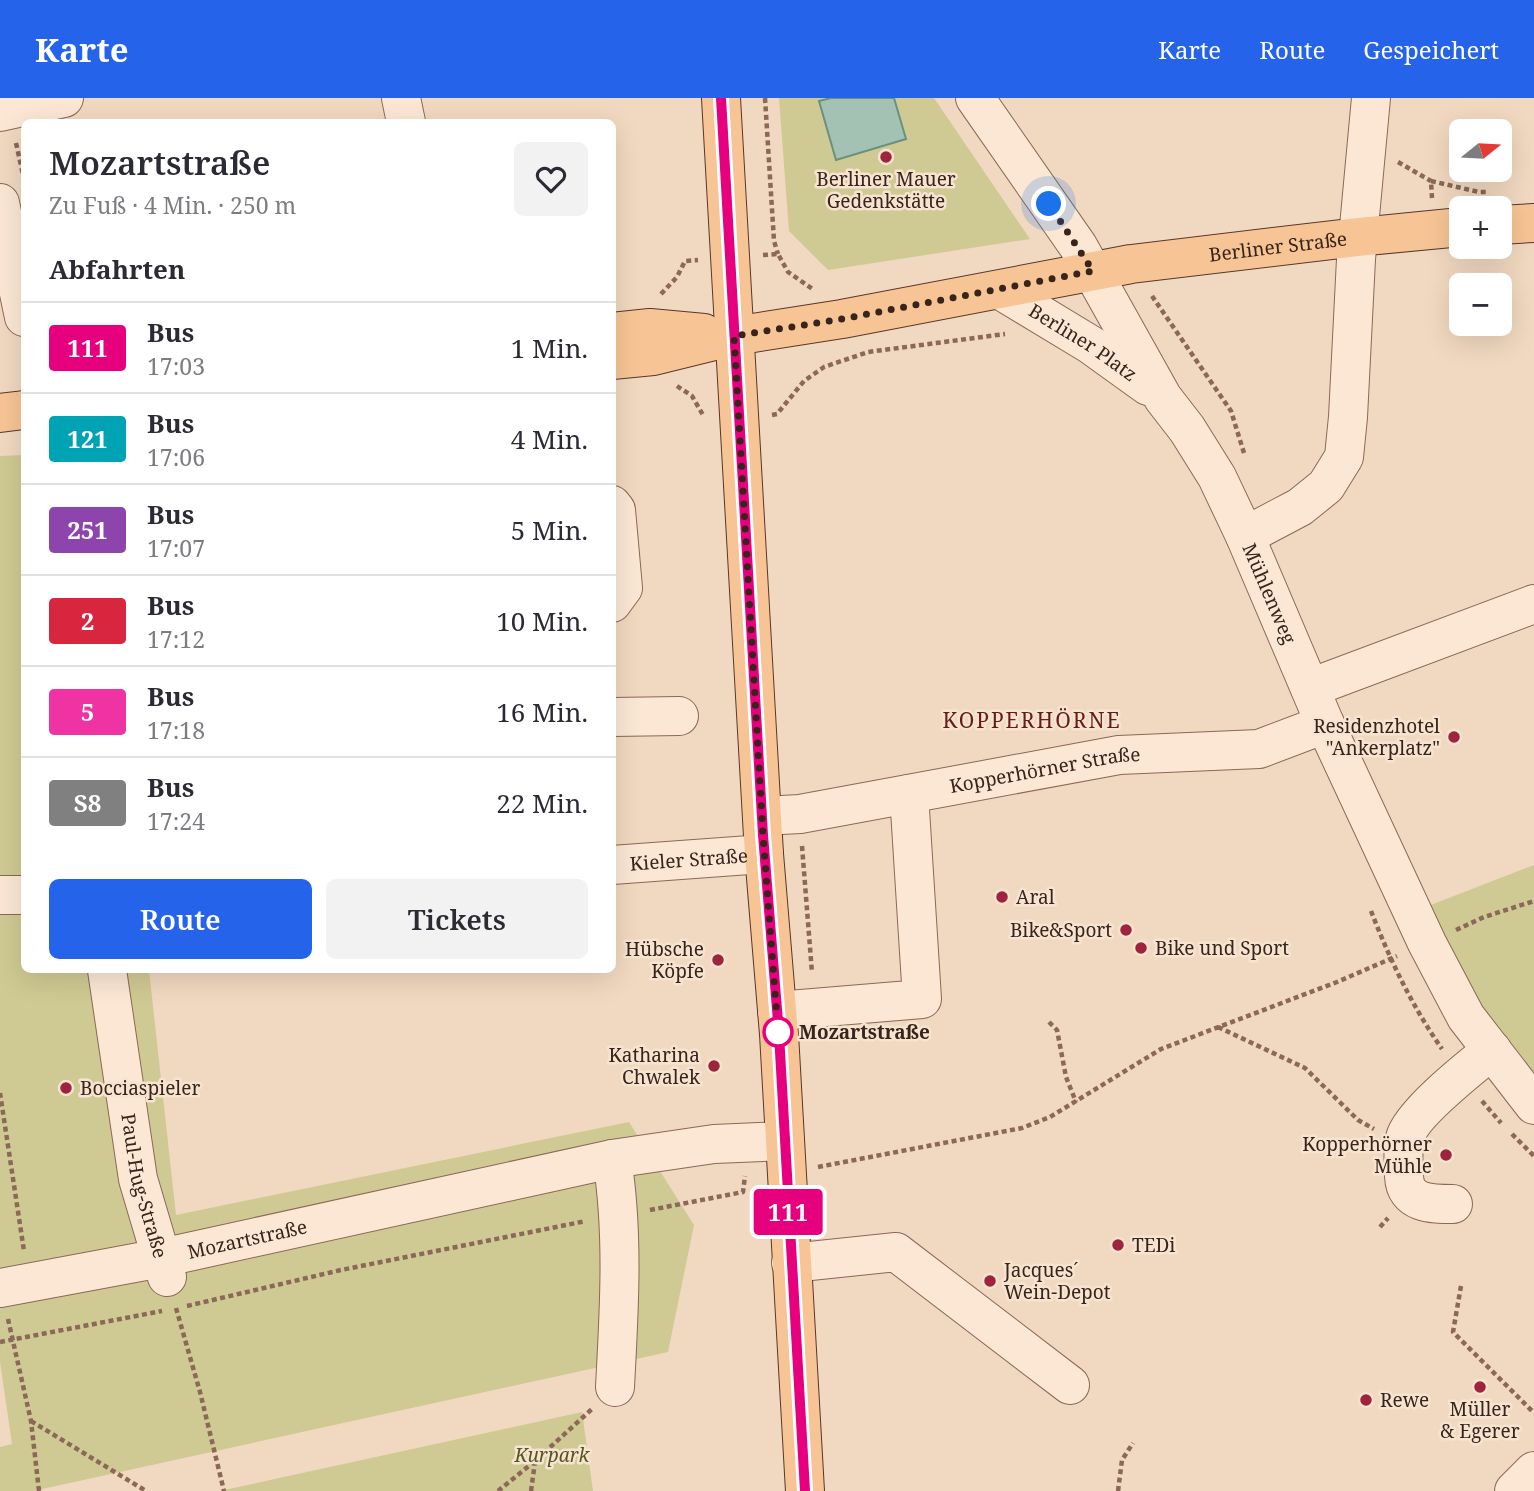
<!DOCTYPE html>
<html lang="de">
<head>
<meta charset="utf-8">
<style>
  body { margin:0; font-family:"Noto Serif",serif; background:#f2f2f3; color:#2b2b33; height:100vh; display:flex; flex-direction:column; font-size:26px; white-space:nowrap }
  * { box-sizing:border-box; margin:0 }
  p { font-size:23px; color:#7c7c81 }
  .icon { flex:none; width:38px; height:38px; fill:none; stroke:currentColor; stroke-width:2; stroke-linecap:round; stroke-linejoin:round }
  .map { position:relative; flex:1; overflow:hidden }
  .side { position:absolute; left:21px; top:21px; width:595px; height:854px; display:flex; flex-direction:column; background:#fff; border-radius:10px; box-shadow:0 7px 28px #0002 }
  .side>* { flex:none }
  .badge { padding:0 14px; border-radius:5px; font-size:24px; line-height:46px }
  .needle { width:46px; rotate:72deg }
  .tools { position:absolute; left:1449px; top:21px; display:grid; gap:14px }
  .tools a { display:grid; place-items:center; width:63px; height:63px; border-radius:10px; background:#fff; box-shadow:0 7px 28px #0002; font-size:35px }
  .you { position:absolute; width:35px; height:35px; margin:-18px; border:5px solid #fff; border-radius:50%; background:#1a73e8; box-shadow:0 0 0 10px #1a73e833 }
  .map>.badge { position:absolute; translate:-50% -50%; box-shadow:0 0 0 4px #fff }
  h2 { padding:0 28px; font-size:26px; line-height:63px }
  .round { display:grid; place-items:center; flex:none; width:74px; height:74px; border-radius:10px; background:#f2f2f3 }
  .overview { display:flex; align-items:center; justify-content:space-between; height:119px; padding:0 28px }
  h1 { font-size:33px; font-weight:600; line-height:52px }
  .button { display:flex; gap:14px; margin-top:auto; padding:14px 28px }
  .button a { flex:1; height:80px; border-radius:10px; background:#2563eb; color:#fff; font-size:28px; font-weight:600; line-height:80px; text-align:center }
  .button a+a { background:#f2f2f3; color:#2b2b33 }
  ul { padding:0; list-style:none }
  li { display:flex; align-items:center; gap:21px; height:91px; padding:0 28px; border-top:2px solid #e1e1e2 }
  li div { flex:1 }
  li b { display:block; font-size:26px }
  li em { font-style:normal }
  li .badge { min-width:77px; font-weight:700; text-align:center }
  header { display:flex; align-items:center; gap:42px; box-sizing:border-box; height:98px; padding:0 35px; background:#2563eb; color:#fff }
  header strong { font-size:33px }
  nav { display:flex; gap:38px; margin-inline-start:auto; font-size:24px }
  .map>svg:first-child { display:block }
</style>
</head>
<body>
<header>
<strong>Karte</strong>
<nav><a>Karte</a><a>Route</a><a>Gespeichert</a></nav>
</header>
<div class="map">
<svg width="1534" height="1393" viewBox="0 0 1534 1393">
  <rect width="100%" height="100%" fill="#f1d8c0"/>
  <path fill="#cfca93" d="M779 0H934L1030 141 828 172 789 133Z
    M24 357V872H149L176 1117 629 1024 694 1127 668 1254 33 1393H0V1349L12 1346 0 1264V358Z
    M1534 767V990L1473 916 1423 810Z
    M582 1314 593 1393H220Z"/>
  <path fill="#a3c2b3" stroke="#6a917f" stroke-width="2" d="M831 0H894L906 41 836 62 819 3Z"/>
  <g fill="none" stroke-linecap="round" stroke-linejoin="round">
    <defs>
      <g id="minor">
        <path d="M401 0 406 24"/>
        <path id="s1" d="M975 0 1078 148 1163 300 1187 331 1217 379 1245 438 1325 626 1427 845 1466 919 1534 1007"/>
        <path d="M0 14 64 0"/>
        <path d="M0 105 24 219"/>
        <path id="s2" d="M1000 192 1091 247 1148 288"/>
        <path d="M612 407 616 412 623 490 612 505"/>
        <path d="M1245 438 1300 409 1326 388 1344 359 1348 319 1356 161 1371 0"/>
        <path d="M1310 590 1534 506"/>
        <path d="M612 619 679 618"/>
        <path id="s3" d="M762 718 800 716 1119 657 1259 651 1325 626"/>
        <path id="s4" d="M612 767 764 756"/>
        <path d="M0 797H24"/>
        <path id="s5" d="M107 872 138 1081 167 1179"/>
        <path d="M777 913 922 901 909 696"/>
        <path d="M612 1061C624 1136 619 1214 615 1289"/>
        <path d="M1453 1106C1431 1106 1405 1106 1404 1078 1404 1066 1402 1052 1405 1040 1411 1016 1471 969 1492 952"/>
        <path d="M791 1165 896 1154 1070 1287"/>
        <path id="s6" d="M0 1190 161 1160 612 1061 714 1046 785 1043"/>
        <path d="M1514 1393 1534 1373"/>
      </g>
      <g id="major">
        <path d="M721 0 764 756 779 936 805 1393"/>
        <path d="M1500 127 1534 125"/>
        <path d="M612 234 650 230 704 235"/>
        <path id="s7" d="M612 262 653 258 734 238 842 221 1131 166 1358 139 1461 129"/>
        <path d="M0 315 24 312"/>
      </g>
    </defs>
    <use href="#minor" stroke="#8b6857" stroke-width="40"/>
    <use href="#major" stroke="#58372b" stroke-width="40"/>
    <path stroke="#8b6857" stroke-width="4.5" stroke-dasharray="5 3.5" stroke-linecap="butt" d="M765 0 774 143 778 156
      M16 45 24 81
      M1398 64 1431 83
      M1432 100 1431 83 1479 94H1489
      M763 157 778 156 788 174 814 192
      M661 196 677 179 685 163 698 162
      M1152 198 1231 313 1244 355
      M677 288 692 298 703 317
      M772 317 777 316 804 283 824 269 868 254 1005 236
      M802 748 812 875
      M1371 813C1390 862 1412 908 1442 951
      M1456 832 1484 819 1534 803
      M1049 924 1057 932 1066 979 1076 1004
      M1218 929 1305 970 1358 1022 1374 1031
      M0 995 24 1153
      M1482 1003 1501 1025
      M1512 1036 1534 1058
      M818 1069 1022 1030 1050 1019 1161 951 1337 884 1397 858
      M650 1112 743 1094 745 1078
      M1380 1129 1388 1120
      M1461 1188 1453 1234 1534 1315
      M187 1208 341 1172 586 1123
      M176 1210 200 1294 224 1393
      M8 1221 31 1323 39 1393
      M0 1244 162 1213
      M31 1323 146 1393
      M498 1393 535 1363 592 1311
      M531 1393 535 1364
      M1118 1393 1122 1362 1133 1345"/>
    <use href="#minor" stroke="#fbe7d4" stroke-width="38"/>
    <use href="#major" stroke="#f7c595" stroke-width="38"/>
  </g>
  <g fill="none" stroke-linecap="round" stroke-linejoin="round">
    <defs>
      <path id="line" d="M721 0 763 737 779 936 805 1393"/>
    </defs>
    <use href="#line" stroke="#fff" stroke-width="16"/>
    <use href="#line" stroke="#e6007e" stroke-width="10"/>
    <path stroke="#39241c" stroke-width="7" stroke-dasharray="0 12.6" d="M778 934 763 737 734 238 842 221 1093 173 1049 106"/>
  </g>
  <g fill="#9e233c" stroke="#f7e4d0" stroke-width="2.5">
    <circle cx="886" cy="59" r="7"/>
    <circle cx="1454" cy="639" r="7"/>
    <circle cx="1002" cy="799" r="7"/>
    <circle cx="1126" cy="832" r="7"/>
    <circle cx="1141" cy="850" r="7"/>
    <circle cx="718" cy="862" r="7"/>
    <circle cx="714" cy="968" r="7"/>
    <circle cx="66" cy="990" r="7"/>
    <circle cx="1446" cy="1057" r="7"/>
    <circle cx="1118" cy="1147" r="7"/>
    <circle cx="990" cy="1183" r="7"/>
    <circle cx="1480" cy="1289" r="7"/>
    <circle cx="1366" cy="1302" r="7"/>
  </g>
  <circle fill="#fff" stroke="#e6007e" stroke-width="3.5" cx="778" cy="934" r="14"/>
  <g text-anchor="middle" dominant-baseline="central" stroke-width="5" stroke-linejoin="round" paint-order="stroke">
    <g font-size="19" fill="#39241c" stroke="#f7e4d0" text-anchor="start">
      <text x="886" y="81" text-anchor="middle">Berliner Mauer<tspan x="886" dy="22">Gedenkstätte</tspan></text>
      <text x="1440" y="628" text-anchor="end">Residenzhotel<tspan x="1440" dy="22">"Ankerplatz"</tspan></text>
      <text x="1016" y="799">Aral</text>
      <text x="1112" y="832" text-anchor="end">Bike&amp;Sport</text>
      <text x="1155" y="850">Bike und Sport</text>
      <text x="704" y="851" text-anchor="end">Hübsche<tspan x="704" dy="22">Köpfe</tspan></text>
      <text x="700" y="957" text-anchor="end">Katharina<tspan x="700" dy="22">Chwalek</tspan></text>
      <text x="80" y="990">Bocciaspieler</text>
      <text x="1432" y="1046" text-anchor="end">Kopperhörner<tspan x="1432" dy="22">Mühle</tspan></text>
      <text x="1132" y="1147">TEDi</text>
      <text x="1004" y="1172">Jacques´<tspan x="1004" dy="22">Wein-Depot</tspan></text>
      <text x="1380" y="1302">Rewe</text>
      <text x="1480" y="1311" text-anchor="middle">Müller<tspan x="1480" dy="22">&amp; Egerer</tspan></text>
    </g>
    <g font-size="19" fill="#39241c" stroke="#f7e4d0">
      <text stroke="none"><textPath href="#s7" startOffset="676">Berliner Straße</textPath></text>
      <text stroke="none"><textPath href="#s2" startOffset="98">Berliner Platz</textPath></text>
      <text stroke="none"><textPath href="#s1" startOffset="578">Mühlenweg</textPath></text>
      <text stroke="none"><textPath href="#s3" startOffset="287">Kopperhörner Straße</textPath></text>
      <text stroke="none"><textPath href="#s4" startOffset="77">Kieler Straße</textPath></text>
      <text stroke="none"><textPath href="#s5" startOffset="219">Paul-Hug-Straße</textPath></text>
      <text stroke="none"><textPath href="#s6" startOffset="252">Mozartstraße</textPath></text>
    </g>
    <g font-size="19" font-weight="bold" fill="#39241c" stroke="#f7e4d0" text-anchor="start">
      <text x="799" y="934">Mozartstraße</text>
    </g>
    <g font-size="19" font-style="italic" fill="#545721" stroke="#f7e4d0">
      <text x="552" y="1357">Kurpark</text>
    </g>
    <g font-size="21" letter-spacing="2" fill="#691a19" stroke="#f7e4d0">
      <text x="1032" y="622">KOPPERHÖRNE</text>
    </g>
  </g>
</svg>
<div class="tools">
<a><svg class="needle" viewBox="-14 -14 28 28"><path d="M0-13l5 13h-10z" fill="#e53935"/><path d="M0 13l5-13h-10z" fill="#7c7c81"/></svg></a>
<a>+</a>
<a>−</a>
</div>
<div class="you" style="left:1049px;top:106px"></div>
<b class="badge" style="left:788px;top:1114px;background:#e6007e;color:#fff">111</b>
<section class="side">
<div class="overview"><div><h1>Mozartstraße</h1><p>Zu Fuß · 4 Min. · 250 m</p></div><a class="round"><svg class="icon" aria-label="heart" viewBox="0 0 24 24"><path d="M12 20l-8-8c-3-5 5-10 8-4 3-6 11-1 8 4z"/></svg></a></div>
<h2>Abfahrten</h2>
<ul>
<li><span class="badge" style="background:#e6007e;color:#fff">111</span><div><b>Bus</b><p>17:03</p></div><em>1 Min.</em></li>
<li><span class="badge" style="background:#00a3b4;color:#fff">121</span><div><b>Bus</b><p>17:06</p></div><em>4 Min.</em></li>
<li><span class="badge" style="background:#8e44ad;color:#fff">251</span><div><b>Bus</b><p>17:07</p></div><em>5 Min.</em></li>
<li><span class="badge" style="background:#d7263d;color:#fff">2</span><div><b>Bus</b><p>17:12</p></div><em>10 Min.</em></li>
<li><span class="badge" style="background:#f033a3;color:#fff">5</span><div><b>Bus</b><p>17:18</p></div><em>16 Min.</em></li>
<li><span class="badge" style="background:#808080;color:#fff">S8</span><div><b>Bus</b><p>17:24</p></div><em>22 Min.</em></li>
</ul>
<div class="button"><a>Route</a><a>Tickets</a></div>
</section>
</div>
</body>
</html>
